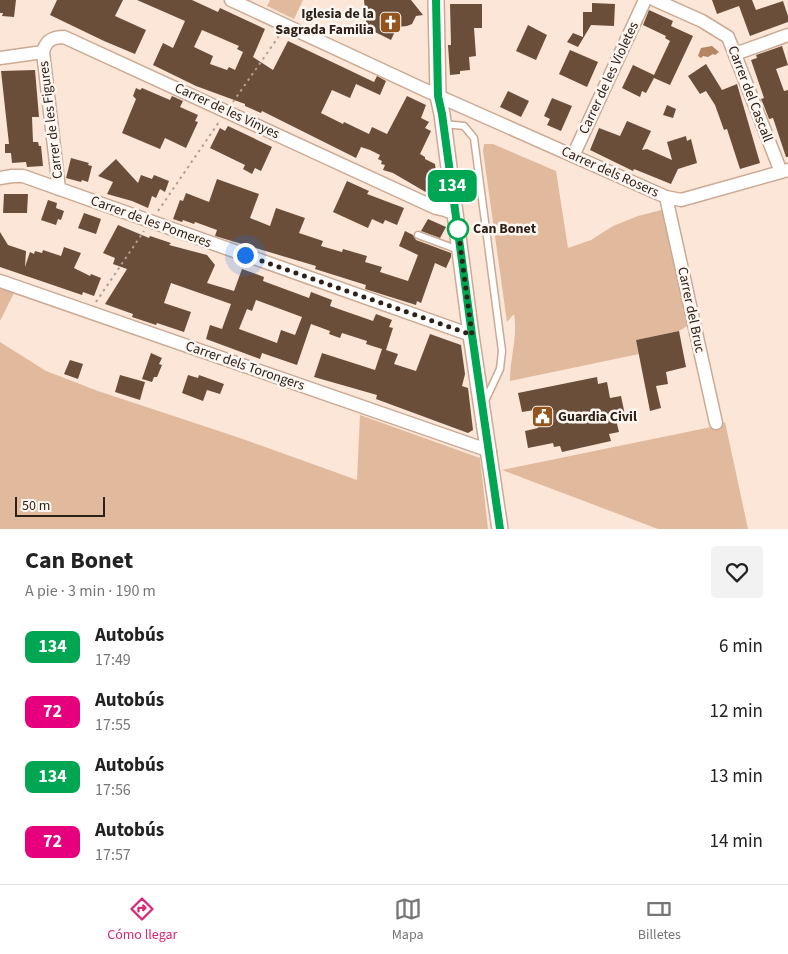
<!DOCTYPE html>
<html lang="es">
<head>
<meta charset="utf-8">
<style>
  body { margin:0; font-family:"Source Sans 3",sans-serif; background:#f2f2f2; color:#222; height:100vh; display:flex; flex-direction:column; font-size:19px; white-space:nowrap }
  * { box-sizing:border-box; margin:0 }
  p { font-size:16px; color:#767676 }
  .icon { flex:none; width:28px; height:28px; fill:none; stroke:currentColor; stroke-width:2; stroke-linecap:round; stroke-linejoin:round }
  .map { position:relative; height:529px; overflow:hidden }
  .sheet { display:flex; flex-direction:column; background:#fff; flex:1 }
  .sheet>* { flex:none }
  .badge { padding:0 10px; border-radius:8px; font-size:18px; line-height:32px }
  .scale { position:absolute; left:15px; bottom:12px; width:90px; box-sizing:border-box; padding-left:5px; border:2px solid #2e2118; border-top:0; font-size:14px; line-height:18px; white-space:nowrap; color:#2e2118; -webkit-text-stroke:4px #fdf6f1; paint-order:stroke }
  .you { position:absolute; width:25px; height:25px; margin:-12px; border:4px solid #fff; border-radius:50%; background:#1a73e8; box-shadow:0 0 0 8px #1a73e833 }
  .map>.badge { position:absolute; translate:-50% -50%; box-shadow:0 0 0 2px #fff }
  .round { display:grid; place-items:center; flex:none; width:52px; height:52px; border-radius:5px; background:#f2f2f2 }
  .head { display:flex; align-items:center; justify-content:space-between; height:85px; padding:0 25px }
  h1 { font-size:24px; font-weight:700; line-height:38px }
  ul { padding:0; list-style:none }
  li { display:flex; align-items:center; gap:15px; height:65px; padding:0 25px }
  li div { flex:1 }
  li b { display:block; font-size:19px }
  li em { font-style:normal }
  li .badge { min-width:55px; font-weight:700; text-align:center }
  .tabs { display:flex; justify-content:space-around; align-items:center; height:70px; border-top:1px solid #e0e0e0; background:#fff; font-size:14px; color:#767676 }
  .tabs a { display:grid; justify-items:center; gap:2px }
  .tabs .selected { color:#db2777 }
  .map>svg:first-child { display:block }
</style>
</head>
<body>
<div class="map">
<svg width="788" height="529" viewBox="0 0 788 529">
  <rect width="100%" height="100%" fill="#fbe6d7"/>
  <path fill="#e1ba9e" d="M270 0H303L294 19 267 6Z
    M484 144H493L556 171 568 248 591 240 613 226 638 216 673 207 697 320 679 331 636 340 639 354 510 381C510 358 518 337 514 314L507 322 483 151Z
    M0 289 14 293 0 321Z
    M0 342 46 371 98 391 237 437 357 480 360 415 480 458 488 529H0Z
    M725 422 748 529H658L502 470 721 425Z"/>
  <path fill="#b38565" d="M712 46 719 52 715 55 713 54 708 57 703 56 701 58 698 56 701 48Z"/>
  <path fill="#6b4e3a" fill-rule="evenodd" d="M0 0H16L14 17 2 16 3 13H0Z
    M57 0H123L115 16 146 30 135 54 104 41 50 15Z
    M137 0H192L218 12 220 8 265 29 253 57 273 70 288 41 374 82 377 76 386 81 380 95 356 84 350 98 332 90 321 113 343 124 344 122 369 134 372 127 387 134 407 96 426 105 421 118 429 122 425 128 431 131 420 154 425 157V159L435 164 438 188 433 193 429 194 393 173 383 170 385 165 381 164 382 161 378 159 380 155 370 150 361 147 356 158 262 111 261 113 245 106V104L196 86 153 65 163 43 173 48 185 21ZM202 30 239 46 237 49 243 52 235 70 229 67 227 70 210 64 213 56 194 47Z
    M364 0H411L423 15 416 16 412 24 407 26 397 27 391 40 375 32H367Z
    M712 0H752L756 10 783 1 788 16V22L750 36 739 6 717 14Z
    M592 3 615 4 614 26 591 25 578 47 567 42 573 33 583 37V12H592Z
    M450 4H482V28H474L476 56 469 57 470 70 460 71V74L450 75 448 45H451Z
    M649 10 673 21 671 26 693 36 670 85 654 78 646 93 642 91 640 97 622 88 633 65 654 75 670 41 665 38 666 36 643 25Z
    M528 25 547 35 536 60 516 51Z
    M782 46 788 65 776 69 784 91 788 90V157H786L773 118 769 119 764 106 761 99 764 98 751 60 757 58 756 55Z
    M570 50 598 62 587 87 559 74Z
    M706 64 722 90 737 84 760 163 740 169 727 129 724 130 715 105 706 91 700 94 688 76Z
    M35 70 39 117H32L33 142H38L39 146H41L43 166 27 167 26 162 12 163 11 153H5V144H9L1 71Z
    M136 88 140 90 142 88 170 100 172 96 183 101 180 107 198 115 195 121 198 122 186 148 165 138 160 149 122 133 136 99 133 96Z
    M508 91 529 101 521 117 500 107Z
    M552 98 572 106 561 131 547 125 550 119 544 116Z
    M667 105 676 109 673 118 663 115Z
    M627 121 651 131 642 150 647 149 672 160 667 142 686 136 687 141 691 139 697 163 678 169 671 184 634 169 633 171 590 150 599 128 620 136Z
    M228 126 272 147 261 171 255 168 252 174 243 169 245 165 210 148 220 128 225 131Z
    M71 158 89 163 88 165 92 166 88 182 82 180 81 182 66 178Z
    M116 159 138 183 141 175 152 179 154 175 169 181 165 192 160 189 156 198 152 196 148 208 132 201 107 194 113 182 98 176Z
    M217 179 259 194 250 218 270 226 276 208 305 218 299 233 323 241 321 246 342 252 343 249 367 256 365 262 382 267 380 272 408 281 418 255 399 246 405 231 413 235 416 240 451 253V257L446 268 435 263 421 303 417 301 416 305 365 289 366 285 315 269 316 266 215 236 217 230 195 222 194 224 183 220 182 222 173 219 180 200 183 201 186 193 209 202Z
    M347 181 369 191 367 194 404 208 397 225 385 220 383 224 372 219 368 228 333 212Z
    M4 194H28L27 213H3Z
    M48 200 57 203 56 208 64 211 61 220 58 219 56 225 41 220Z
    M84 213 101 219 96 234 78 228Z
    M428 219 446 227 440 238 421 231Z
    M118 225 149 238 150 236 171 243 169 245 207 255 215 265 207 283 234 291 242 269 264 277 263 281 309 298 311 292 332 300 330 306 373 321 376 314 392 320 389 327 393 328 386 350 398 354 394 364 416 371 430 334 461 345 465 374 462 386 468 388 473 430 468 433 376 399 377 395 314 377 322 353 375 370 382 349 366 344 367 341 342 333 340 338 329 334 330 331 311 324 297 365 262 353 260 359 206 339 210 325 222 329 231 304 171 283 164 303 191 312 184 332 157 323 156 325 132 317 133 314 105 304 127 269 113 264 115 258 103 253ZM256 300 302 317 295 335 281 330 277 343 239 329 247 309 252 311Z
    M0 232 8 245 26 251 25 267 30 252 34 254 35 251 42 253 43 250 61 256 64 247 81 253 74 268 90 276 91 274 101 278 94 296 83 292 82 295 0 267Z
    M679 331 686 367 666 372 668 384 656 386 661 408 650 411 636 340Z
    M151 353 162 358 159 364 162 365 157 377H154L152 382 142 379Z
    M70 360 83 364 78 379 64 374Z
    M120 375 145 382 140 400 115 392Z
    M188 375 198 378 199 375 224 384 220 394 207 390 203 401 182 393Z
    M597 377 598 384 607 382 610 398 621 396 625 415 615 416 619 432 609 434 611 441 562 452 560 446 554 447 553 443 528 448 525 431 538 428 534 410 522 412 518 393Z"/>
  <g fill="none" stroke-linecap="round" stroke-linejoin="round">
    <defs>
      <path id="service" d="M444 124 464 126 474 138 502 351 500 369 484 403
        M418 235 459 250"/>
      <path id="minor" d="M231 0 438 96 666 197 681 200 788 170
        M655 0 702 21 728 37 781 172
        M735 54 788 35
        M0 58 43 52
        M573 156 645 0
        M0 178 12 176H23L471 335
        M59 189 43 52C46 40 53 37 64 37L436 208 445 210 456 214
        M666 197 716 423
        M0 281 490 451"/>
      <path id="tertiary" d="M436 0 438 96 442 114 471 335 500 529"/>
    </defs>
    <use href="#service" stroke="#cbaa94" stroke-width="9"/>
    <use href="#minor" stroke="#cbaa94" stroke-width="15"/>
    <use href="#tertiary" stroke="#cbaa94" stroke-width="18"/>
    <path stroke="#b19f92" stroke-width="2" stroke-dasharray="2.5 4" stroke-linecap="butt" d="M233 102 279 36
      M158 211 219 122
      M96 302 144 231"/>
    <use href="#service" stroke="#fff" stroke-width="6"/>
    <use href="#minor" stroke="#fff" stroke-width="12"/>
    <use href="#tertiary" stroke="#fff" stroke-width="15"/>
  </g>
  <g fill="none" stroke-linecap="round" stroke-linejoin="round">
    <defs>
      <path id="line" d="M436 0 438 96 442 114 472 335 500 529"/>
    </defs>
    <use href="#line" stroke="#fff" stroke-width="11"/>
    <use href="#line" stroke="#00a651" stroke-width="8"/>
    <path stroke="#2e2118" stroke-width="5" stroke-dasharray="0 9" d="M245 255 472 335 458 229"/>
  </g>
  <defs>
    <symbol id="church-square" viewBox="-11 -11 22 22"><rect x="-9" y="-9" width="18" height="18" rx="4" fill="#94541d" stroke="#fdf6f1"/><path d="M-1.2-6h2.4v3.5h3.3v2.4h-3.3V6h-2.4V-.1h-3.3v-2.4h3.3Z" fill="#fff"/></symbol>
    <symbol id="civic-square" viewBox="-11 -11 22 22"><rect x="-9" y="-9" width="18" height="18" rx="4" fill="#94541d" stroke="#fdf6f1"/><path d="M-.6-6.5H3V-4.5H.6V-3L4-1V1h2V6H-6V1h2V-1L-.6-3ZM-1.2 2.5V6h2.4V2.5Z" fill="#fff"/></symbol>
  </defs>
  <g fill-rule="evenodd">
    <use href="#church-square" x="378" y="10" width="25" height="25"/>
    <use href="#civic-square" x="530" y="404" width="25" height="25"/>
  </g>
  <circle fill="#fff" stroke="#00a651" stroke-width="2.5" cx="458" cy="229" r="10"/>
  <g text-anchor="middle" dominant-baseline="central" stroke-width="5" stroke-linejoin="round" paint-order="stroke">
    <g font-size="14" font-weight="bold" fill="#2e2118" stroke="#fdf6f1" text-anchor="end">
      <text x="374" y="14">Iglesia de la<tspan x="374" dy="16">Sagrada Familia</tspan></text>
      <text x="558" y="417" text-anchor="start">Guardia Civil</text>
    </g>
    <g font-size="14" fill="#2e2118" stroke="#fdf6f1">
      <text transform="translate(609 78) rotate(-65)">Carrer de les Violetes</text>
      <text transform="translate(750 94) rotate(69)">Carrer del Cascall</text>
      <text transform="translate(227 111) rotate(25)">Carrer de les Vinyes</text>
      <text transform="translate(51 120) rotate(-97)">Carrer de les Figures</text>
      <text transform="translate(610 172) rotate(24)">Carrer dels Rosers</text>
      <text transform="translate(151 222) rotate(20)">Carrer de les Pomeres</text>
      <text transform="translate(691 310) rotate(78)">Carrer del Bruc</text>
      <text transform="translate(245 366) rotate(19)">Carrer dels Torongers</text>
    </g>
    <g font-size="14" font-weight="bold" fill="#2e2118" stroke="#fdf6f1" text-anchor="start">
      <text x="473" y="229">Can Bonet</text>
    </g>
  </g>
</svg>
<div class="scale">50 m</div>
<div class="you" style="left:245px;top:255px"></div>
<b class="badge" style="left:452px;top:186px;background:#00a651;color:#fff">134</b>
</div>
<section class="sheet">
<div class="head"><div><h1>Can Bonet</h1><p>A pie · 3 min · 190 m</p></div><a class="round"><svg class="icon" aria-label="heart" viewBox="0 0 24 24"><path d="M12 20l-8-8c-3-5 5-10 8-4 3-6 11-1 8 4z"/></svg></a></div>
<ul>
<li><span class="badge" style="background:#00a651;color:#fff">134</span><div><b>Autobús</b><p>17:49</p></div><em>6 min</em></li>
<li><span class="badge" style="background:#e6007e;color:#fff">72</span><div><b>Autobús</b><p>17:55</p></div><em>12 min</em></li>
<li><span class="badge" style="background:#00a651;color:#fff">134</span><div><b>Autobús</b><p>17:56</p></div><em>13 min</em></li>
<li><span class="badge" style="background:#e6007e;color:#fff">72</span><div><b>Autobús</b><p>17:57</p></div><em>14 min</em></li>
</ul>
</section>
<nav class="tabs">
<a class="selected"><svg class="icon" aria-label="directions" viewBox="0 0 24 24"><path d="M12 3l9 9-9 9-9-9zM9 14v-3h6M13 9l2 2-2 2"/></svg>Cómo llegar</a>
<a><svg class="icon" aria-label="map" viewBox="0 0 24 24"><path d="M3 6l6-2 6 2 6-2v14l-6 2-6-2-6 2zM9 4v14M15 6v14"/></svg>Mapa</a>
<a><svg class="icon" aria-label="tickets" viewBox="0 0 24 24"><path d="M3 7h18v10H3zM15 7v10"/></svg>Billetes</a>
</nav>
</body>
</html>
